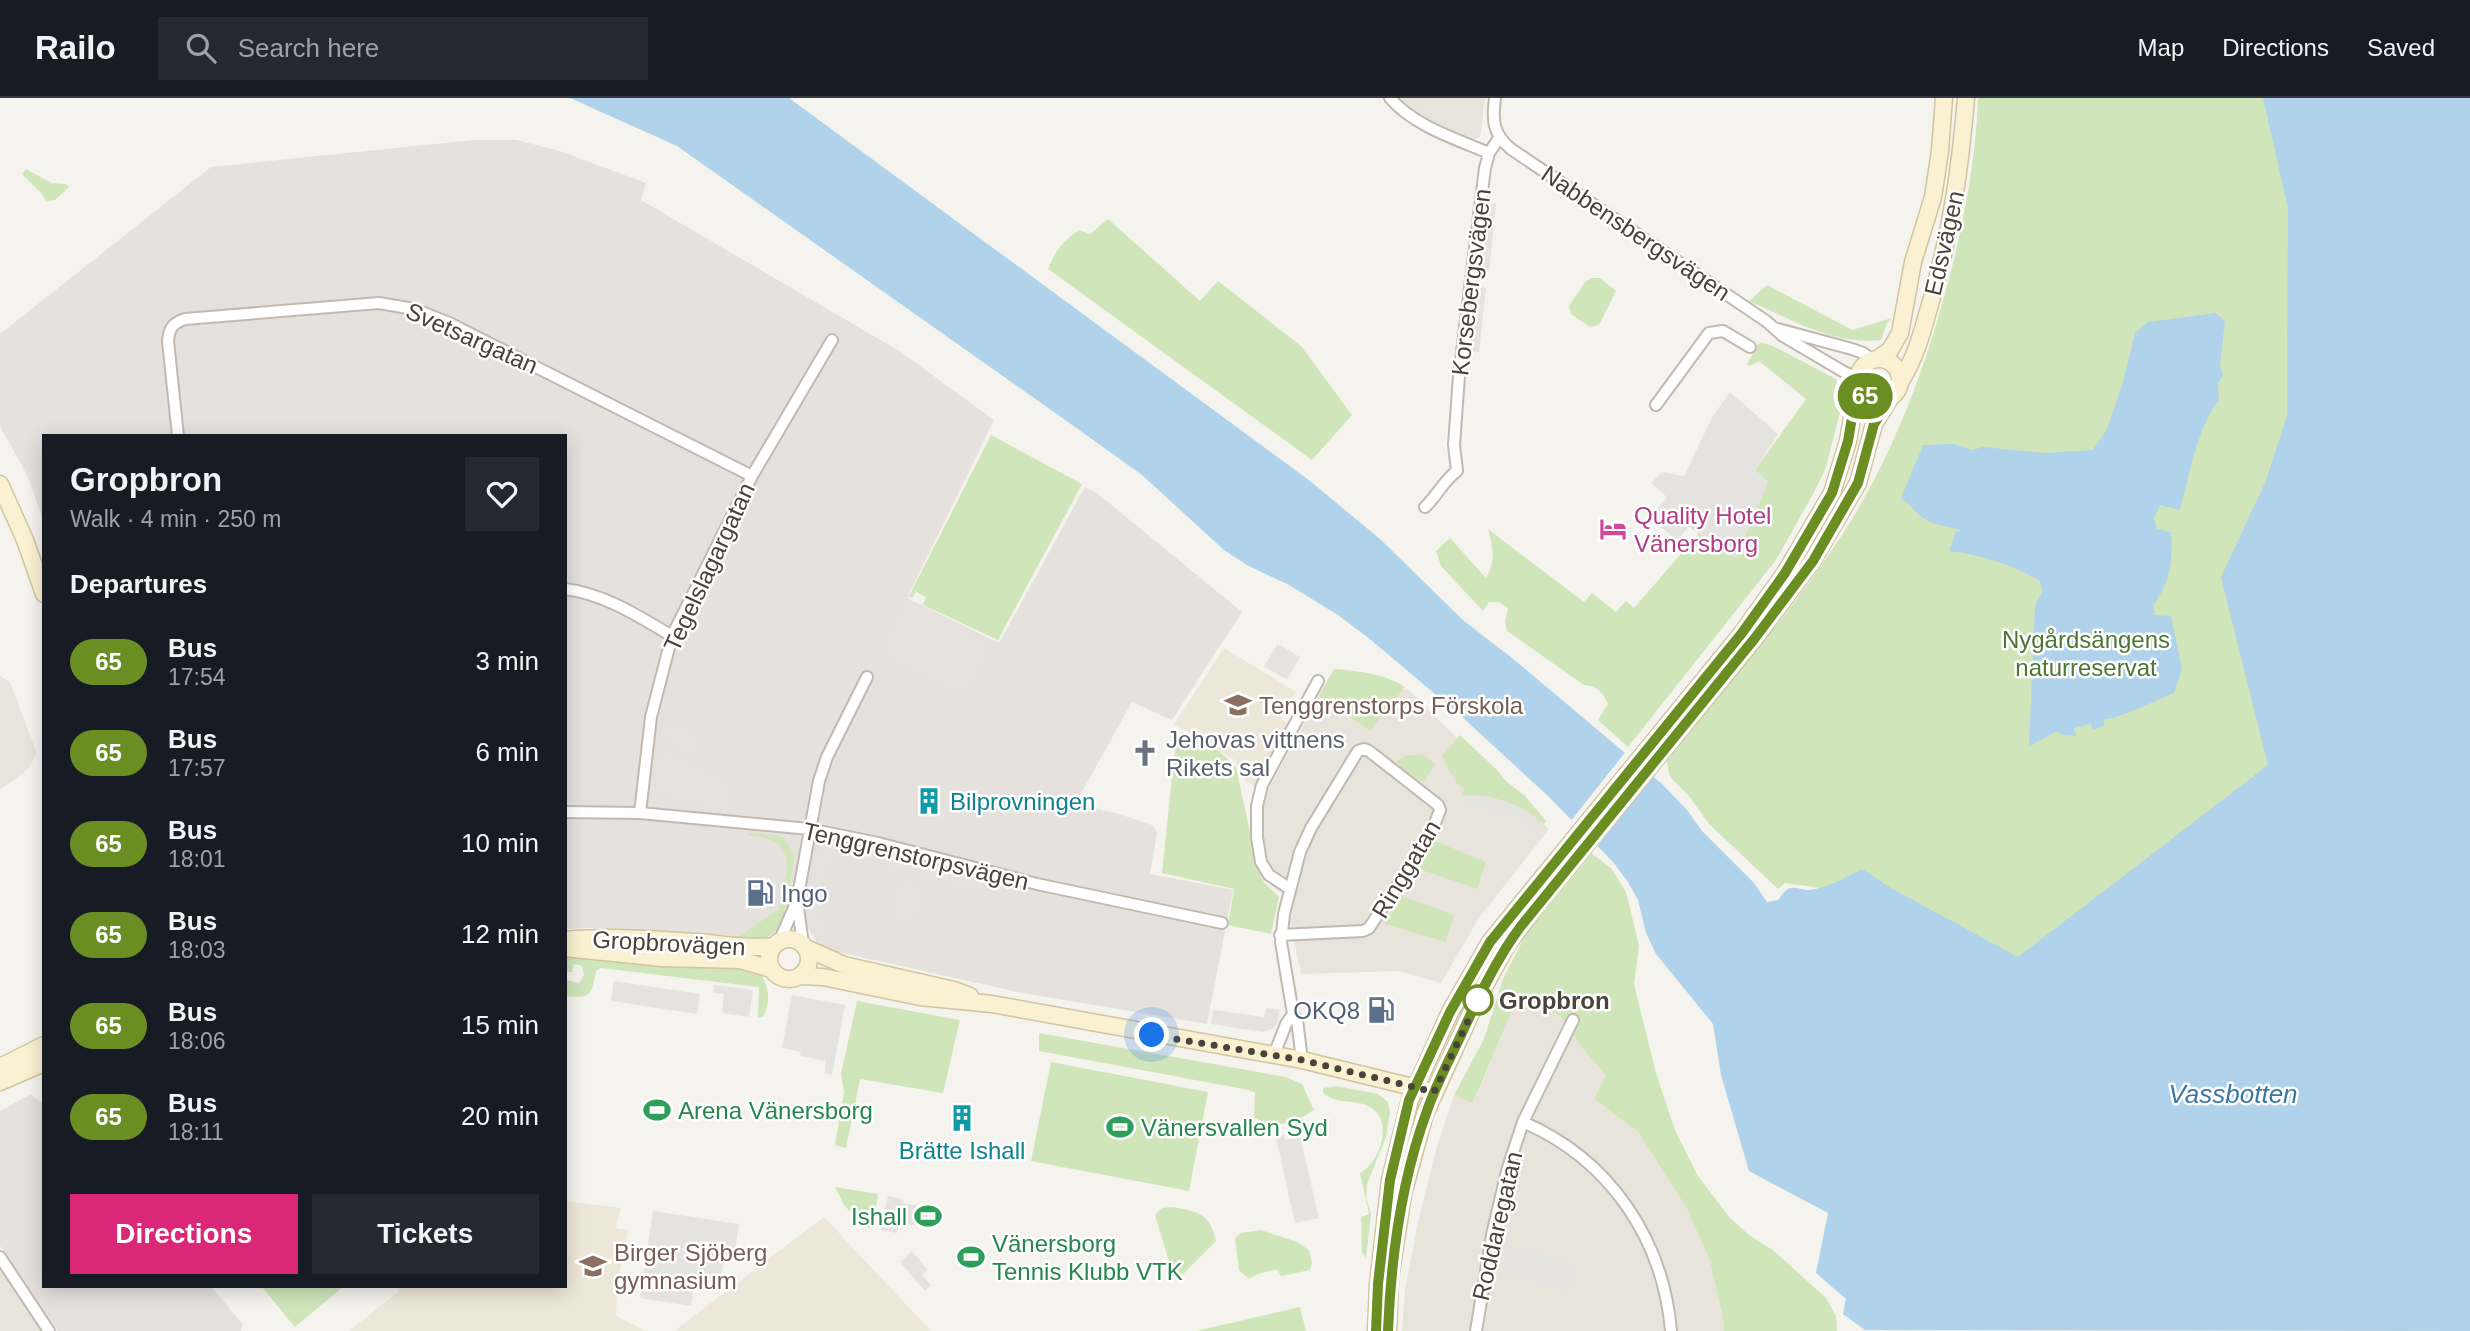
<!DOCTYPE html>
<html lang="en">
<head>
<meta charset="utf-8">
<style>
  body { margin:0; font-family:Helvetica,sans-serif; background:#242831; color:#f1f3f6; height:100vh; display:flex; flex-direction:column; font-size:26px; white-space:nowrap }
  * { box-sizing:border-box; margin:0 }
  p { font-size:23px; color:#9ea1a6 }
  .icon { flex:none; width:38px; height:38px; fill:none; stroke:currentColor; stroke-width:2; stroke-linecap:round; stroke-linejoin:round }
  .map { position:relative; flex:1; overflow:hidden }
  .side { position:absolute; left:42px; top:336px; width:525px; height:854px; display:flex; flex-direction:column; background:#171b24; border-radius:0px; box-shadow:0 4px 18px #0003 }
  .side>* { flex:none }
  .badge { padding:0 14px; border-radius:23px; font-size:24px; line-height:46px }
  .you { position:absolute; width:35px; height:35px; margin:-18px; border:5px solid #fff; border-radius:50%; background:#1a73e8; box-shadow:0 0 0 10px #1a73e833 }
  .map>.badge { position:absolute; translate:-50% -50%; box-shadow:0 0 0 4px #fff }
  h2 { padding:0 28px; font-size:26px; line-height:63px }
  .round { display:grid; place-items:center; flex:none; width:74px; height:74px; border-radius:0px; background:#242831 }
  .summary { display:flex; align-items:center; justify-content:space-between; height:119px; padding:0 28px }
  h1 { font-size:33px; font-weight:700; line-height:52px }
  .cta { display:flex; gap:14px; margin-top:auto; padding:14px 28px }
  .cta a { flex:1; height:80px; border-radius:0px; background:#db2777; color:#fff; font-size:28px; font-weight:700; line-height:80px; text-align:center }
  .cta a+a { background:#242831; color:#f1f3f6 }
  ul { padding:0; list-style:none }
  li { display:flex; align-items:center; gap:21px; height:91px; padding:0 28px }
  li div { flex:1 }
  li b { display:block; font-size:26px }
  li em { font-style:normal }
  li .badge { min-width:77px; font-weight:700; text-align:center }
  header { display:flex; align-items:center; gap:42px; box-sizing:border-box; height:98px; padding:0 35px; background:#171b24; border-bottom:2px solid #363941 }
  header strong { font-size:33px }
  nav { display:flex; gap:38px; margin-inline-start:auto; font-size:24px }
  .search { width:490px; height:63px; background:#242831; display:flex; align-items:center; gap:18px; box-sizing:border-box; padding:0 24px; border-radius:0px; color:#9ea1a6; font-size:26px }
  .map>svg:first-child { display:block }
</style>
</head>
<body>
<header>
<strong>Railo</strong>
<div class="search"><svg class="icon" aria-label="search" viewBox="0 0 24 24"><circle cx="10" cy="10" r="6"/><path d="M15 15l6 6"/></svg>Search here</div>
<nav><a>Map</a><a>Directions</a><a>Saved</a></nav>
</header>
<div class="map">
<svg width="2470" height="1233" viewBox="0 0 2470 1233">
  <rect width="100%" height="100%" fill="#f5f3ed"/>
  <path fill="#e8e4db" d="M1399 0H1485L1480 39 1476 41 1456 37 1418 15Z
    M0 578 10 584 37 656 27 672 0 692Z
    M1408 591 1549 731 1479 820 1441 885 1399 873 1301 876 1290 824 1294 803 1274 790 1260 776 1250 725 1319 598 1370 633 1401 592Z
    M1519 896 1563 920 1581 949 1606 977 1594 1001 1638 1034 1686 1109 1709 1160 1723 1220 1724 1233H1402L1405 1192 1418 1124 1436 1052 1454 997 1474 1004Z
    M0 1169 26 1205 43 1233H0Z"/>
  <path fill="#e5e2de" d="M474 42H516L557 52 646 85 641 102 901 254 994 322 907 500 999 545 1085 389 1098 396 1242 514 1172 622 1132 604 1075 706 1119 716 1152 727 1157 734 1150 776 1233 792 1207 926 1023 895 820 850 809 831 780 814 744 841 724 837 590 830 565 831V338H44V424L27 377 0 328V236L211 69Z
    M31 996 44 1007V1188H211L243 1227 241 1233H58L0 1148V1013Z"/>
  <path fill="#ece7d8" d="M1224 550 1296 594 1281 620 1288 626 1255 689 1243 681 1236 663 1174 626Z
    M565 1103 621 1110 616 1130 628 1132 617 1189 616 1218 646 1233H349L399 1193 396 1188H565Z
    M824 1119 931 1233H674Z"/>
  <path fill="#d1e5ba" d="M1978 0H2329L2396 652 2039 939 1837 785 1821 790 1785 785 1778 791 1709 726 1689 698 1670 679 1666 660C1723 592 1784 523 1834 449 1894 361 1930 260 1955 157 1967 105 1976 54 1978 0Z
    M26 71 52 85 66 86 69 89 55 102 46 103 41 95 22 76Z
    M1108 121 1200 203 1218 183 1301 248 1352 317 1312 362 1048 171C1055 154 1063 142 1079 132L1090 136Z
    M1591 180H1600L1616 193 1599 227 1590 229 1571 216 1569 208 1585 184Z
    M1767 187 1852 232 1892 220 1887 225 1881 242C1832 247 1793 222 1749 203Z
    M1760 244 1773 248 1836 281 1843 304 1825 372 1812 398 1776 462 1628 649 1598 622 1608 606C1602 594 1598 588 1584 587L1507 533 1505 523 1508 510 1499 504H1489L1483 513 1441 468 1436 453 1450 440 1486 480C1496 463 1493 450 1488 431L1584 504 1592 495 1616 514 1626 503 1634 510 1699 435 1736 459 1768 384 1755 372 1806 301 1759 263 1750 268 1747 266Z
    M991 337 1082 386 998 542 923 507 926 499 916 494 912 500 909 498Z
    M1334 571C1359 573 1383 575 1405 589L1370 633 1319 598Z
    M1183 635 1219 653 1236 669 1258 772 1264 784 1279 799 1271 836 1228 827 1234 791 1162 775 1175 650 1177 637Z
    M1460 637 1498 673 1506 683 1525 698 1546 723 1544 726C1525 710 1508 702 1484 698 1476 697 1469 698 1461 697L1465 691 1456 685 1455 678 1451 676 1442 658Z
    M1422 656 1435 666 1423 685 1403 671 1397 664 1404 658Z
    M749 735 782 738 795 758 782 825C769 846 755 842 733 843L780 810C788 771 800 741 747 737Z
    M1435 743 1486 764 1477 791 1419 771Z
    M1590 754 1611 770 1626 794 1639 848 1634 886 1656 975 1675 1032 1698 1078 1730 1120 1749 1137 1774 1153 1826 1200 1836 1218 1837 1233H1724L1723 1220 1709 1160 1686 1109 1638 1034 1594 1001 1606 977 1581 949 1563 920 1519 896 1473 1005 1454 997 1484 941 1503 881 1526 836Z
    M1402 798 1454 817 1446 844 1385 826Z
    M565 859 640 864 738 866 761 876C769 891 771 903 763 919L758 920 759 889 601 870 596 873C592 897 591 901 565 898V882L579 885 584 877 582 868 574 866 572 874H565Z
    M857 903 960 922 943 995 860 981 846 1050 835 1047 844 994 841 976Z
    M1039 935 1286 979 1302 986 1314 1012C1293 1026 1277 1031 1254 1020L1255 995 1249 992 1039 953Z
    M1051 964 1208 994 1189 1093 1031 1063Z
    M1337 988 1378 996 1388 1004 1390 1014 1386 1039 1367 1086 1366 1099 1371 1116 1366 1160 1362 1154 1361 1119 1369 1116 1360 1075C1380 1065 1394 1022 1370 1009 1355 1000 1335 1008 1323 994V990Z
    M835 1089 878 1096 873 1129 865 1130 844 1107Z
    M1173 1109C1198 1114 1210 1115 1216 1143L1183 1176 1177 1177 1171 1170 1155 1117 1162 1110Z
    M1261 1132 1297 1144 1309 1152 1312 1165 1310 1172 1281 1178 1277 1171 1258 1176 1249 1181 1239 1172 1235 1140 1241 1135Z
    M261 1188H344L295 1229Z
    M1300 1209 1306 1233H1196Z"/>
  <path fill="#e4e3e0" d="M1488 105 1496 106 1489 173 1481 172Z
    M1478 189 1486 190 1479 254 1470 253Z
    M1730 294 1778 336 1755 372 1768 384 1735 460 1689 429 1677 442 1650 420 1667 399 1651 385 1662 374 1684 378 1713 318Z
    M907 504 988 549 963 595 884 553Z
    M1278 546 1300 559 1287 582 1264 568Z
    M670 624 700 640 692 656 678 649 680 645 663 637Z
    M666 654 732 689 720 711 698 701 695 704 687 703 657 689 662 678 655 674Z
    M1481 699 1508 705 1524 712 1543 727 1537 732 1526 723 1506 714 1465 708 1463 701Z
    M830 750 849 751 847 759 832 758 824 764 815 812 818 825 826 828 824 836 811 829 807 810 817 761 823 753Z
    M888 761 984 785 982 792 886 768Z
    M902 785 920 788 914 821 896 817Z
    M614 883 700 896 697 916 611 903Z
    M714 887 753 892 749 919 722 915 724 896 713 895Z
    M792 897 845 907 832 977 825 975 826 963 800 958 801 954 782 950Z
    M1266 910 1280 912 1278 924 1272 931 1263 934 1211 926 1213 912 1264 919Z
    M1284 1037 1286 1042 1300 1039 1319 1120 1295 1125 1276 1039Z
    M888 1098 903 1101V1105L930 1110 926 1129 899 1125 897 1135 881 1132Z
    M653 1113 739 1126 734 1160 724 1159 720 1186 695 1182 691 1208 640 1200Z
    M1504 1146 1578 1168 1570 1194 1504 1174 1509 1158 1501 1155Z
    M912 1153 928 1172 922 1177 931 1187 925 1193 900 1164Z"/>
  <path fill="#b0d2eb" d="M570 0H789L1310 383 1380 441 1464 523 1512 560 1662 686 1687 712 1702 733 1754 785 1767 804 1778 802C1782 797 1785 791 1791 790 1796 789 1802 792 1808 792 1828 790 1845 780 1862 771L1891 790 2018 859 2268 667 2221 479 2265 385 2287 318 2288 110 2263 0H2470V1233L1865 1232 1843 1216 1846 1201 1816 1175 1828 1115 1749 1073 1721 977 1713 926 1656 856 1646 835 1638 802 1628 784 1613 764 1549 699 1460 617 1371 542 1338 517 1289 487 1247 467 1224 452 1142 377 1075 329 677 48Z
    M2216 215 2225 223 2220 267 2223 278 2218 284 2219 302C2196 333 2190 375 2180 412L2160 407 2154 420 2157 431 2171 434C2173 463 2171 484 2153 507L2155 517 2171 518 2182 571 2174 595C2159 601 2116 622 2104 621V628L2092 632 2091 626 2074 630 2076 638 2062 637 2058 633 2029 648 2035 508 2042 494 2040 483C2011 466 1982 457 1949 453L1956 433 1963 434C1951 427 1938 429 1926 422 1917 417 1911 406 1901 400L1923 347 1954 346 1972 352 1983 349 2044 355 2093 352 2107 331 2123 284 2135 235 2148 224Z"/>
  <path fill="#f5f3ed" d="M1627 652 1654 675 1595 751 1570 724Z"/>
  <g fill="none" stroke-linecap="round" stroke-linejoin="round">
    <defs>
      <path id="street" d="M1390 0C1414 28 1456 41 1489 55
        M1495 0C1492 23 1493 36 1511 51L1766 223 1783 238 1844 274 1858 280
        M1774 230 1852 251 1863 255 1872 262
        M1656 307 1709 235 1723 233 1750 249
        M178 338 168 243C169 230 173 225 185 221L379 205 414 211 449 225 752 378
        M1425 409C1437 398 1444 382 1457 373L1454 347 1459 278 1485 70 1489 55 1499 40
        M565 491C605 496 638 518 672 538
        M565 714 640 715 809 731 878 745 1037 786 1222 825
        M640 715 651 619 672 538 752 378 832 242
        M1289 790 1269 777 1261 764 1257 739V708L1262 687 1318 583
        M1280 837 1363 833 1369 830 1430 738 1440 712 1438 707 1369 653 1364 651 1358 653 1311 730 1300 754 1284 816 1281 844 1293 916 1297 922 1302 962
        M779 844 796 805
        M803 846 797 803 819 683 827 659 867 579
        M1274 957 1286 926 1293 916
        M1523 1024C1609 1061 1663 1140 1671 1233
        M0 1159 49 1233
        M1476 1233 1492 1137 1507 1073 1523 1024 1573 922"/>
      <path id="secondary" d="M1858 282a21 21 0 1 1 42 0a21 21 0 1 1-42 0Z
        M1877 261 1890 252 1900 235 1913 164 1933 99 1940 53 1944 0
        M1900 284C1916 260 1923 231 1931 203 1951 134 1960 72 1966 0
        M0 386 25 442 44 496
        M769 861a20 20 0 1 1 40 0a20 20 0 1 1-40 0Z
        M565 842C609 838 653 841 697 844 723 846 748 851 774 848
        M565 850 663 860 740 862 771 871
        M806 850 844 867 954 892 970 898
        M800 878 823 879 920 899 992 906 1302 962 1425 992
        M0 969 44 947
        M0 984 44 965
        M1376 1233 1378 1186 1390 1082 1410 1002 1450 914 1490 844 1742 535 1785 475 1832 395 1848 343 1858 285
        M1388 1233 1390 1181 1403 1096 1425 1016 1477 902 1507 847 1536 808 1755 540 1813 462 1858 385 1874 326 1889 302"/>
    </defs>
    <use href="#street" stroke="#c0bab0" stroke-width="14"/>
    <use href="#secondary" stroke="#d0c4a1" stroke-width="19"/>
    <use href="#street" stroke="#fff" stroke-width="10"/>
    <use href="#secondary" stroke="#faf1d2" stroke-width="16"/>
  </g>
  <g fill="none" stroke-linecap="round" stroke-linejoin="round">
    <defs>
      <path id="line" d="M1376 1233 1378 1186 1390 1082 1409 1002 1450 914 1490 844 1742 535 1785 475 1832 395 1848 343 1858 285C1862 301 1874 307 1889 302L1874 326 1858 385 1813 463 1755 540 1521 828C1497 860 1479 898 1462 935 1450 961 1436 986 1427 1013 1401 1083 1391 1159 1388 1233"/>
    </defs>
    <use href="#line" stroke="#fff" stroke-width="16"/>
    <use href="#line" stroke="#6b8e23" stroke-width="10"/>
    <path stroke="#49443b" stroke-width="7" stroke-dasharray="0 12.6" d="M1152 937 1302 962 1434 994 1478 902"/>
  </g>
  <defs>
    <symbol id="hotel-bare" viewBox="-9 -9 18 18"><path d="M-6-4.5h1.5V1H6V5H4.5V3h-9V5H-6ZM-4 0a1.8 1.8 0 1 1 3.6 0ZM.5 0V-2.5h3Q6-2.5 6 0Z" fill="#d1479c" stroke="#fff" stroke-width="2.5" paint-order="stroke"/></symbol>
    <symbol id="school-bare" viewBox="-9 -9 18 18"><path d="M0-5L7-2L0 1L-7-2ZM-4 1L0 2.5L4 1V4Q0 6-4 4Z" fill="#8d6e63" stroke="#fff" stroke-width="2.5" paint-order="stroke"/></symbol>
    <symbol id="church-bare" viewBox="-9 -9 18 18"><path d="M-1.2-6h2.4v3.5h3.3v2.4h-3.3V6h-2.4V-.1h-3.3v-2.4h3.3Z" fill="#6b7280" stroke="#fff" stroke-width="2.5" paint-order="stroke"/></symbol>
    <symbol id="building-bare" viewBox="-9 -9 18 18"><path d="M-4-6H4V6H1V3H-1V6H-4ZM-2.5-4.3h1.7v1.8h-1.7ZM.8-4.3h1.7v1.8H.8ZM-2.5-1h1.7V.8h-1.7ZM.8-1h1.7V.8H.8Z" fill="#0f9aa8" stroke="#fff" stroke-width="2.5" paint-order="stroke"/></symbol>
    <symbol id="fuel-bare" viewBox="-9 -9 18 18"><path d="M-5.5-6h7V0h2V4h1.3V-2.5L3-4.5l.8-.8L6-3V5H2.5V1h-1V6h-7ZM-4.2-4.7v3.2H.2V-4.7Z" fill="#5c6f8a" stroke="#fff" stroke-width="2.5" paint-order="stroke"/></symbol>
    <symbol id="stadium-bare" viewBox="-9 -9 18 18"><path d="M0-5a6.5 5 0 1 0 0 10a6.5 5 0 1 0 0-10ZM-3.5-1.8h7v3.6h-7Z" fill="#2e9e5b" stroke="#fff" stroke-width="2.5" paint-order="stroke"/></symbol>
  </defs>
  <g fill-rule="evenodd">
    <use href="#hotel-bare" x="1594" y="412" width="38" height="38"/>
    <use href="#school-bare" x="1219" y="588" width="38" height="38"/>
    <use href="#church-bare" x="1126" y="636" width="38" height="38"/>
    <use href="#building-bare" x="910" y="684" width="38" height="38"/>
    <use href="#fuel-bare" x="741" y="776" width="38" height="38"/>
    <use href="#fuel-bare" x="1362" y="893" width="38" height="38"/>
    <use href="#stadium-bare" x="638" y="993" width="38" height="38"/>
    <use href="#building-bare" x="943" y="1001" width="38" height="38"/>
    <use href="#stadium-bare" x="1101" y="1010" width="38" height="38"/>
    <use href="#stadium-bare" x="909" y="1099" width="38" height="38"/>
    <use href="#stadium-bare" x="952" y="1140" width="38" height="38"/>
    <use href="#school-bare" x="574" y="1149" width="38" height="38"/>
  </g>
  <circle fill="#fff" stroke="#6b8e23" stroke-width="3.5" cx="1478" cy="902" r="14"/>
  <g text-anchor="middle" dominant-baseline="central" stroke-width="5" stroke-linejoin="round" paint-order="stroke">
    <g font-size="24" fill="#49443b" stroke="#fff">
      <text transform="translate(1636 135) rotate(34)">Nabbensbergsvägen</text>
      <text transform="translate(1944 145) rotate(-77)">Edsvägen</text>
      <text transform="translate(1471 184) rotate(-83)">Korsebergsvägen</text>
      <text transform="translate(472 240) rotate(24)">Svetsargatan</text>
      <text transform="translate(709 469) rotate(-65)">Tegelslagargatan</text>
      <text transform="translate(916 758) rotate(13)">Tenggrenstorpsvägen</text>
      <text transform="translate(1406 771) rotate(-59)">Ringgatan</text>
      <text transform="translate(669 845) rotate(3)">Gropbrovägen</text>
      <text transform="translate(1497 1128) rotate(-77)">Roddaregatan</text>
    </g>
    <g font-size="24" fill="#b23c85" stroke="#fff" text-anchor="start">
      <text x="1634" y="417">Quality Hotel<tspan x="1634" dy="28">Vänersborg</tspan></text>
    </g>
    <g font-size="24" fill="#4b7633" stroke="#fff">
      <text x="2086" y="541">Nygårdsängens<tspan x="2086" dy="28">naturreservat</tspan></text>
    </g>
    <g font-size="24" fill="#785e54" stroke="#fff" text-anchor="start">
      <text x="1259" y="607">Tenggrenstorps Förskola</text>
      <text x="614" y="1154">Birger Sjöberg<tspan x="614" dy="28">gymnasium</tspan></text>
    </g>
    <g font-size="24" fill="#5b616d" stroke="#fff" text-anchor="start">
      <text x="1166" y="641">Jehovas vittnens<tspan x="1166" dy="28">Rikets sal</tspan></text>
    </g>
    <g font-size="24" fill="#0d838f" stroke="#fff" text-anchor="start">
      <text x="950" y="703">Bilprovningen</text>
      <text x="962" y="1052" text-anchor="middle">Brätte Ishall</text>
    </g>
    <g font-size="24" fill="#4e5e75" stroke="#fff" text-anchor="start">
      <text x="781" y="795">Ingo</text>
      <text x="1360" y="912" text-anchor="end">OKQ8</text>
    </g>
    <g font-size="24" font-weight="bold" fill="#49443b" stroke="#fff" text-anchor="start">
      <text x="1499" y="902">Gropbron</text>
    </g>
    <g font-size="24" fill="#27864d" stroke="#fff" text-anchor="start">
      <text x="678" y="1012">Arena Vänersborg</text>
      <text x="1141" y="1029">Vänersvallen Syd</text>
      <text x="907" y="1118" text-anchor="end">Ishall</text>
      <text x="992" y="1145">Vänersborg<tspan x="992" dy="28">Tennis Klubb VTK</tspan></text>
    </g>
    <g font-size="26" font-style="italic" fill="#3b77a4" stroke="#fff">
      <text x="2233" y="996">Vassbotten</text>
    </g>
  </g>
</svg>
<div class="you" style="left:1152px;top:937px"></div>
<b class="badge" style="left:1865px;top:298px;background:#6b8e23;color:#fff">65</b>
<section class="side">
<div class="summary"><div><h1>Gropbron</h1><p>Walk · 4 min · 250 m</p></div><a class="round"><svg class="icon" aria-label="heart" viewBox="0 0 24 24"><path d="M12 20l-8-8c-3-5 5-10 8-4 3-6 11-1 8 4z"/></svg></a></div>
<h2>Departures</h2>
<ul>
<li><span class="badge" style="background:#6b8e23;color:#fff">65</span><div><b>Bus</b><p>17:54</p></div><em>3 min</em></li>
<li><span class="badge" style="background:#6b8e23;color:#fff">65</span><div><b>Bus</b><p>17:57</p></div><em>6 min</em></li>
<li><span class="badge" style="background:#6b8e23;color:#fff">65</span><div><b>Bus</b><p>18:01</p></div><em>10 min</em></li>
<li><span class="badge" style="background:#6b8e23;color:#fff">65</span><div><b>Bus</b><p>18:03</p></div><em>12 min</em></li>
<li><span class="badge" style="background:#6b8e23;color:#fff">65</span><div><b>Bus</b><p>18:06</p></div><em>15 min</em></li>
<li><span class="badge" style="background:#6b8e23;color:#fff">65</span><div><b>Bus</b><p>18:11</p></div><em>20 min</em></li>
</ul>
<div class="cta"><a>Directions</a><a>Tickets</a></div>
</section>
</div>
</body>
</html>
